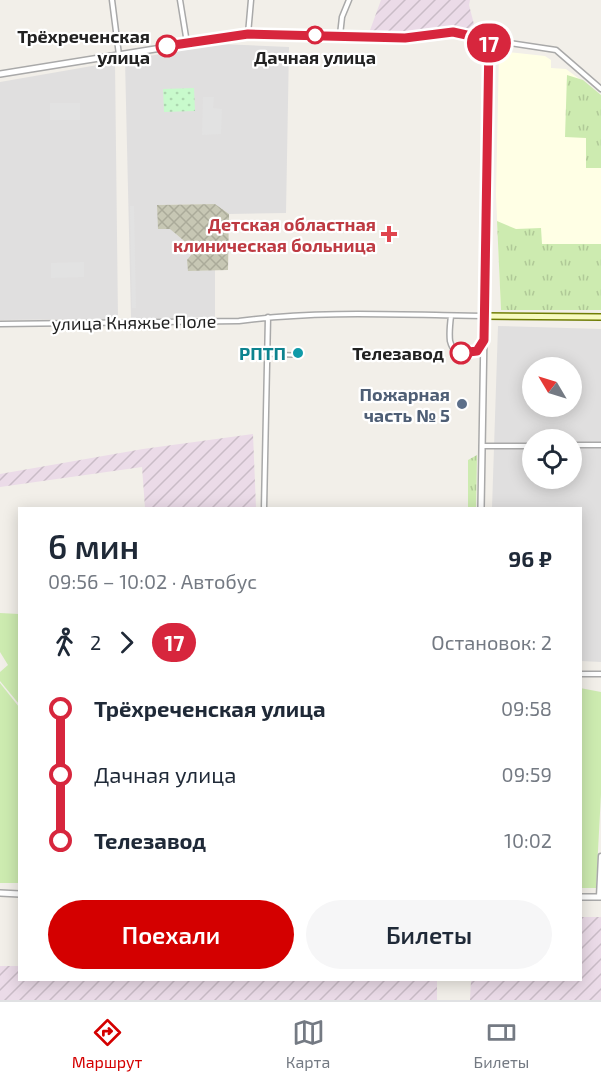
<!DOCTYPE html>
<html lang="ru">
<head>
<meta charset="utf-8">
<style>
  body { margin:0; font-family:"Exo 2",sans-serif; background:#f6f6f7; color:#1f2937; height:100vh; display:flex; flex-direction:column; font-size:22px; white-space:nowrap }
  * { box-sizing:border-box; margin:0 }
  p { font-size:20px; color:#747a83 }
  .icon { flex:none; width:33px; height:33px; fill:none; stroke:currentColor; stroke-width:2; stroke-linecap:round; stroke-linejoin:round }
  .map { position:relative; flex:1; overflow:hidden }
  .details { position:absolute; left:18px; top:507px; width:564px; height:474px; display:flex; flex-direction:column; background:#fff; border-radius:0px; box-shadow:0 3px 15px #0003 }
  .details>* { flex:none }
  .badge { padding:0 12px; border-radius:20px; font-size:21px; line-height:39px }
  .needle { width:39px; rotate:308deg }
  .controls { position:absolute; left:522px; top:357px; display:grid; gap:12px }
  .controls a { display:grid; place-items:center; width:60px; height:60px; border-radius:50%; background:#fff; box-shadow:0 3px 15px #0003; font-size:30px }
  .map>.badge { position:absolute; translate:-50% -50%; box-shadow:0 0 0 3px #fff }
  .legs { display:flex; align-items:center; gap:9px; height:66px; padding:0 30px; font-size:20px }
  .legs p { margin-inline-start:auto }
  .overview { display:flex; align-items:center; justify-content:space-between; height:102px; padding:0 30px }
  h1 { font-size:33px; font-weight:600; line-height:45px }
  .cta { display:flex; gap:12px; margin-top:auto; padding:12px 30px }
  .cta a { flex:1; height:69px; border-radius:36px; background:#d40000; color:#fff; font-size:24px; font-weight:600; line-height:69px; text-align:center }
  .cta a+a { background:#f6f6f7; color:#1f2937 }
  ul { padding:0 30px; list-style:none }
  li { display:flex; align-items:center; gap:21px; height:66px; font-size:22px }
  li i { display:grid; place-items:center; width:9px; height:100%; margin:0 8px; background:currentColor }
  li i::after { content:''; width:15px; height:15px; margin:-8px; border:4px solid; border-radius:50%; background:#fff }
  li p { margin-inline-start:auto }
  li:first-child i { background:linear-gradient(#0000 50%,currentColor 0) }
  li:last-child i { background:linear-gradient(currentColor 50%,#0000 0) }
  .tabs { display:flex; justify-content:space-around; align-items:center; height:84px; border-top:2px solid #e0e1e3; background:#fff; font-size:16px; color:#747a83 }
  .tabs a { display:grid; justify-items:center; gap:3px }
  .tabs .selected { color:#d40000 }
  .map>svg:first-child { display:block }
</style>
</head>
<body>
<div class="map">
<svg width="601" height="1000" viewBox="0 0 601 1000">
  <defs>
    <pattern id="industrial-furrows" width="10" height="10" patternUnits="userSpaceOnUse" patternTransform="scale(1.5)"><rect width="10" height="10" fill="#ebdbe8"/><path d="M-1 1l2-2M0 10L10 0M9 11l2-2" fill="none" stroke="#c9bcc7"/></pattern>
    <pattern id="construction-cross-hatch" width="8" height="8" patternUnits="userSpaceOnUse" patternTransform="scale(1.5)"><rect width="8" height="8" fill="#c7c7b4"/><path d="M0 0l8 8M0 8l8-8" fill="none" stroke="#abab9a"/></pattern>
    <pattern id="grass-tufts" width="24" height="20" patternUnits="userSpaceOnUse" patternTransform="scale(1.5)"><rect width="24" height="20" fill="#cdebb0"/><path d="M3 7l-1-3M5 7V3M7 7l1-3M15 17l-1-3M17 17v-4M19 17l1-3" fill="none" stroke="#b0c997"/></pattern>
    <pattern id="park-dots" width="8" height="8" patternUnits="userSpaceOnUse" patternTransform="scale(1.5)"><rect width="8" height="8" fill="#c8facc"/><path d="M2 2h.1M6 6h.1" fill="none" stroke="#acd6af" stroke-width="1.8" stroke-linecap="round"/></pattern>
  </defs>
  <rect width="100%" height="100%" fill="#f2efe9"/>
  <path fill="#e0dfdf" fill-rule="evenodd" d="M220 44 289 47 286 213 229 214 215 204 157 205 170 229 195 250 188 271 215 270V317L131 319 125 60Z
    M115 62 118 319 0 320V82Z
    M498 326 601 329V662L581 661 580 508H492ZM532 368H572V406H532ZM532 440H572V478H532Z"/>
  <path fill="url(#industrial-furrows)" d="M381 0H470L469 5 476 32 455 29 409 35 369 33Z
    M253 434 256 508H145L142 467 0 487V474L143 449Z
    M581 917H601V1000H470L471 980H580Z
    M0 966H19L20 980H437V1000H0Z"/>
  <path fill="#ffffe5" d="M499 51 545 56 551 60V68L566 69 601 95V310H501L496 195Z"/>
  <path fill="url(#construction-cross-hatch)" d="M215 204 229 214 228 270 188 271 187 260 195 250 170 229H158L157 205Z"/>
  <path fill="url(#grass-tufts)" d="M567 75 583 80 601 95V168H586V138L565 137Z
    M497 221 516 229 541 228 542 244H601V310H501Z
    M477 455 476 508H468V460Z"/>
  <path fill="url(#park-dots)" d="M194 88 195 111 164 112 163 89Z"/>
  <path fill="#cdebb0" d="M0 613 19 614V704L0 681V672L8 665 0 652Z
    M0 683 19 707V883H0Z
    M580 688 601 692V794L596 888H581Z"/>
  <path fill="#e2e2e2" d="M203 97H214L213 108 222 109 221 134 202 135Z
    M50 103H80V120H50Z
    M130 206H134L136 308H132Z
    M84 262V277L51 278V263Z"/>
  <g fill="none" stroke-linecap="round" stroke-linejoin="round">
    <defs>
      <path id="pedestrian" d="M267 354 292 355"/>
      <path id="minor" d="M112 0 119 55
        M180 0 187 43
        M248 34 251 0
        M340 35 342 17 349 0
        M489 40 556 50 601 89
        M451 316C450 324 449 333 450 341 455 362 476 354 484 341
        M0 324 239 321C320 310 403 315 484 316
        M572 445H601
        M482 446H532
        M264 508 268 317
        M580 674H601
        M599 897 601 856"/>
      <path id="tertiary" d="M0 74 248 34 405 38 453 32 489 40 481 508
        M0 893 20 894
        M580 897H601"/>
      <path id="secondary" d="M484 316 601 317"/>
    </defs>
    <use href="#pedestrian" stroke="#a9a9a9" stroke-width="6"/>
    <use href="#minor" stroke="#a9a9a9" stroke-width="7"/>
    <use href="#tertiary" stroke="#a9a9a9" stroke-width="8"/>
    <use href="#secondary" stroke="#707d05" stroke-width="8"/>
    <use href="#pedestrian" stroke="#fff" stroke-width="3"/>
    <use href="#minor" stroke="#fff" stroke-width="4"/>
    <use href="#tertiary" stroke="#fff" stroke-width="5"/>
    <use href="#secondary" stroke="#f7fabf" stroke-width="5"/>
  </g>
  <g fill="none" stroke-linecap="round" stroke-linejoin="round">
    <defs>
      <path id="line-1" d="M167 46 248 34 405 38 453 32 489 40 484 340 477 351 461 353"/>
    </defs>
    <use href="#line-1" stroke="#fff" stroke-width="14"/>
    <use href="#line-1" stroke="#d7263d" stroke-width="9"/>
  </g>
  <g fill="#fff" stroke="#d7263d" stroke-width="3">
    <circle cx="315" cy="35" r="8"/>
    <circle cx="167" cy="46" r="10"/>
    <circle cx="461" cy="353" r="10"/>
  </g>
  <path fill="#e0444e" stroke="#fff" stroke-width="2" d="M386 225h6v6h6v6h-6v6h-6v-6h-6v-6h6z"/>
  <circle fill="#0f9aa8" stroke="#fff" stroke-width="2" cx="298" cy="353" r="6"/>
  <circle fill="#5c6f8a" stroke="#fff" stroke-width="2" cx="462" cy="404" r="6"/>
  <g text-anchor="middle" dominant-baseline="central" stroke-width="4.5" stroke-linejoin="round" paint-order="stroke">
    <g font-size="18" font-weight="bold" fill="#222" stroke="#fff" text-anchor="end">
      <text x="150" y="36">Трёхреченская<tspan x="150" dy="21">улица</tspan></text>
      <text x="315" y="57" text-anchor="middle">Дачная улица</text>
      <text x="444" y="353">Телезавод</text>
    </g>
    <g font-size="18" font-weight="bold" fill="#be3a42" stroke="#fff" text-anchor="end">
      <text x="376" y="224">Детская областная<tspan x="376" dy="21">клиническая больница</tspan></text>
    </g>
    <g font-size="18" fill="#222" stroke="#fff">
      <text transform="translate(134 322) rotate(-1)">улица Княжье Поле</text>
    </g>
    <g font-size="18" font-weight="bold" fill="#0d838f" stroke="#fff" text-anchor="end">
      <text x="286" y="353">РПТП</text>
    </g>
    <g font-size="18" font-weight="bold" fill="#4e5e75" stroke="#fff" text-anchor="end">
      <text x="450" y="394">Пожарная<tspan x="450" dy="21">часть № 5</tspan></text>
    </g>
  </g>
</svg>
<div class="controls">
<a><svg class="needle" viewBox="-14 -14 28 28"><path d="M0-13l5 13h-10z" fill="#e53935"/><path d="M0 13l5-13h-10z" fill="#747a83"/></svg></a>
<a><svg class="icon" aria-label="locate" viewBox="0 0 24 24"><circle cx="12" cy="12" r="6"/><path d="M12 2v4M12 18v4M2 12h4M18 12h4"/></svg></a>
</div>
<b class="badge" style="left:489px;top:43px;background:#d7263d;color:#fff">17</b>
<section class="details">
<div class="overview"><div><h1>6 мин</h1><p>09:56 – 10:02 · Автобус</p></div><b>96 ₽</b></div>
<div class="legs"><svg class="icon" aria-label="walk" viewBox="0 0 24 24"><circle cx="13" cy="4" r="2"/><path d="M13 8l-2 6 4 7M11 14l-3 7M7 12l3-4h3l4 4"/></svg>2<svg class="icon" aria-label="forward" viewBox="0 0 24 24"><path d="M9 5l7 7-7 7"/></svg><b class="badge" style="background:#d7263d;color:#fff">17</b><p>Остановок: 2</p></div>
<ul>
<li><i style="color:#d7263d"></i><b>Трёхреченская улица</b><p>09:58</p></li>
<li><i style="color:#d7263d"></i><span>Дачная улица</span><p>09:59</p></li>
<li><i style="color:#d7263d"></i><b>Телезавод</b><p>10:02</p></li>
</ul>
<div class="cta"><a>Поехали</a><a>Билеты</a></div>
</section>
</div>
<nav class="tabs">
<a class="selected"><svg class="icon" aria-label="directions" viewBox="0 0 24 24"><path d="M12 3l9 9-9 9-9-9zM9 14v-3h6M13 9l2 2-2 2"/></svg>Маршрут</a>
<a><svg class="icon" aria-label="map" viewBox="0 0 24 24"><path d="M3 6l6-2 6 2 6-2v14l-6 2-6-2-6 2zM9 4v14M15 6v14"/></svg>Карта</a>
<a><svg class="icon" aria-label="tickets" viewBox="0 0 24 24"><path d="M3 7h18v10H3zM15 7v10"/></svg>Билеты</a>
</nav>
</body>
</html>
